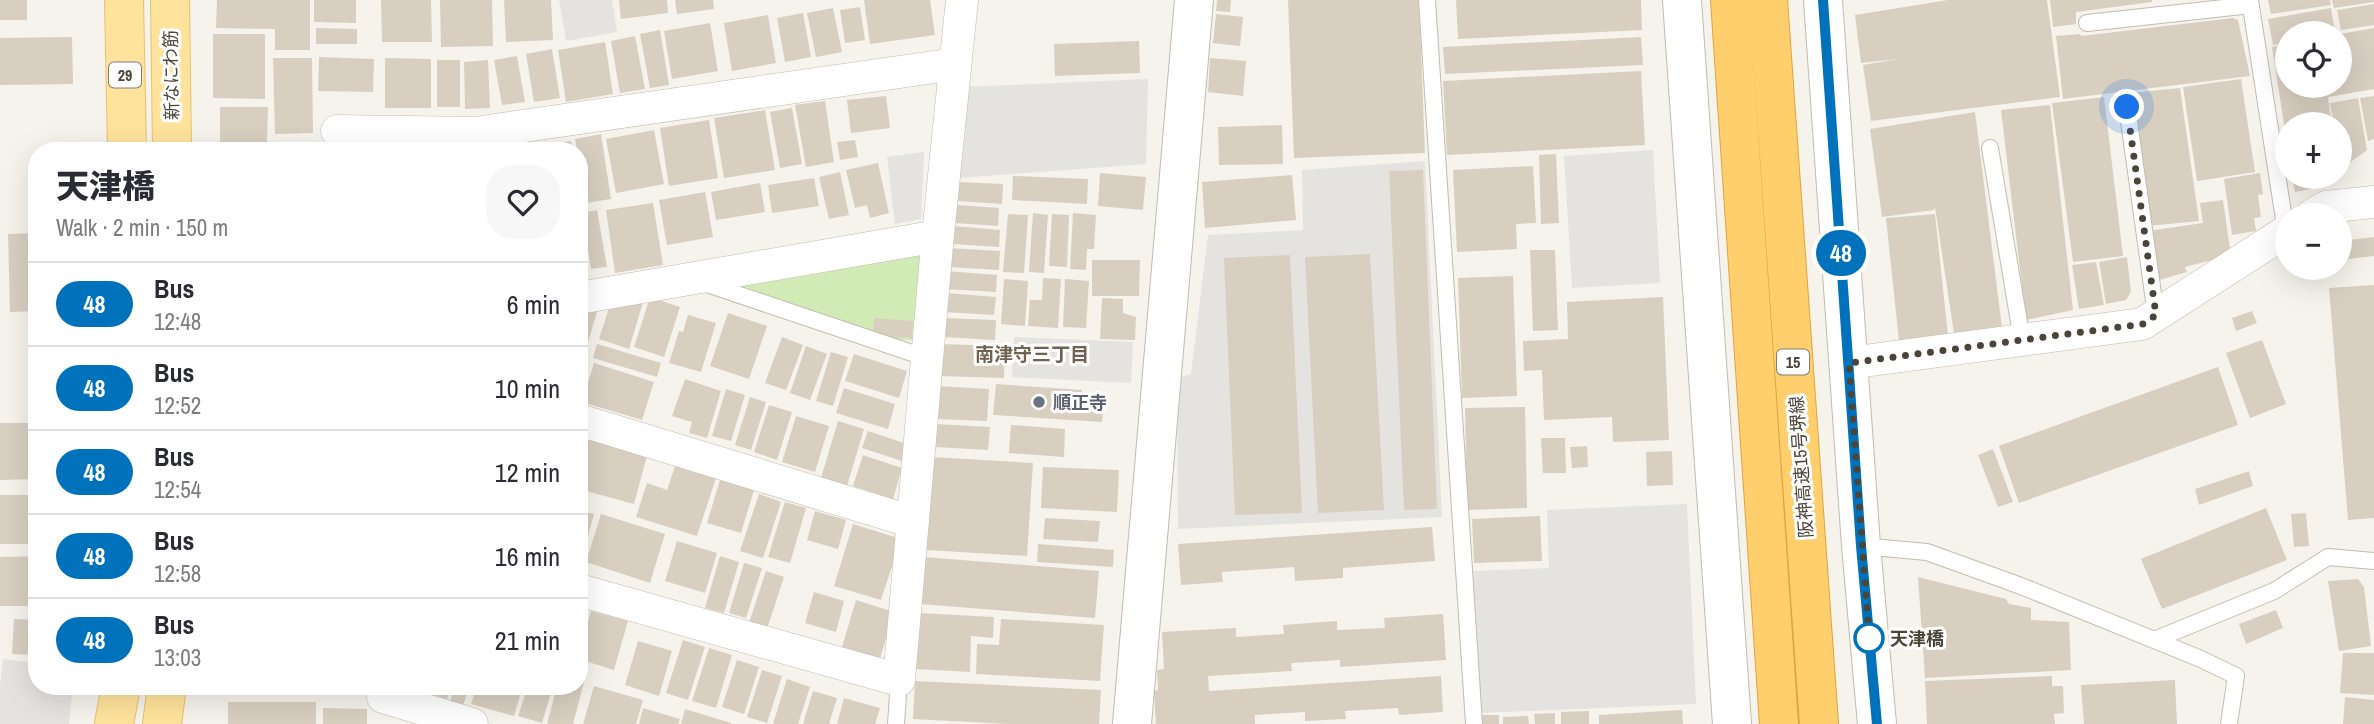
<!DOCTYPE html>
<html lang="en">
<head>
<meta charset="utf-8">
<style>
  body { margin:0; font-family:"Archivo Narrow","Noto Sans JP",sans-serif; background:#f7f7f7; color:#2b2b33; height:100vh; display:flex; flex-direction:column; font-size:26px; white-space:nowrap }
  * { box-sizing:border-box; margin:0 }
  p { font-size:23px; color:#7c7c81 }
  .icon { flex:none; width:38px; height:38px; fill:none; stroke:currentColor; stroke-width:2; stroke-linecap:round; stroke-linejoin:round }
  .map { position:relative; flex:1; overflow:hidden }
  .side { position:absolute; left:28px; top:142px; width:560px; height:553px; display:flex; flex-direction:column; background:#fff; border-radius:28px; box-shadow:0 7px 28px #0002 }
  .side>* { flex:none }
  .badge { padding:0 14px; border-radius:23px; font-size:24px; line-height:46px }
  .controls { position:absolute; left:2275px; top:21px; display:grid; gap:14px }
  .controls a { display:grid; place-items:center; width:77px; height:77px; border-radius:50%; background:#fff; box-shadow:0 7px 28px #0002; font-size:35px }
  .you { position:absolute; width:35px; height:35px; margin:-18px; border:5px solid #fff; border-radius:50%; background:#1a73e8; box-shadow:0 0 0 10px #1a73e833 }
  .map>.badge { position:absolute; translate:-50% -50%; box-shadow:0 0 0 4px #fff }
  .round { display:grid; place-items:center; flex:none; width:74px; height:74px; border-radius:28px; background:#f7f7f7 }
  .headline { display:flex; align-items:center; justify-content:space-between; height:119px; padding:0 28px }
  h1 { font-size:33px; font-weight:800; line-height:52px }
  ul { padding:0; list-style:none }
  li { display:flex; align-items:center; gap:21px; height:84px; padding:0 28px; border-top:2px solid #e1e1e2 }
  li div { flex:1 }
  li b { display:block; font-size:26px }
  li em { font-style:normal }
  li .badge { min-width:77px; font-weight:700; text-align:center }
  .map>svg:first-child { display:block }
</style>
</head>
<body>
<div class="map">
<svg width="2374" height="724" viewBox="0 0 2374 724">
  <rect width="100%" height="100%" fill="#f6f3ec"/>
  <path fill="#d2eab5" d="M927 250 918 341 872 338 734 291 736 276Z"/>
  <path fill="#e5e3e0" d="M559 0H612L617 32 566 41Z
    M1148 79 1146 164 958 178 964 87Z
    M1653 150 1660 283 1572 288 1564 156Z
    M924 152 921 219 895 224 887 157Z
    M1425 161 1442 517 1178 529 1177 378 1191 374 1208 235 1303 230 1302 170Z
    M1014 337 1133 342 1131 383 1012 377Z
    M1687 504 1696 704 1480 713 1473 571 1549 568 1547 510Z
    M3 659 37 663V686H73L69 724H0V685Z"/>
  <path fill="#d8cfc1" d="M0 0H27V20H0Z
    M217 0H310V50H275V29L216 28Z
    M314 0H356V23L314 22Z
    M381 0H431L432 42H382Z
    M440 0H492L493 46 441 47Z
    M504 0H551L553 40 506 42Z
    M619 0H667L668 13 621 19Z
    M675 0H713L714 9 677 14Z
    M864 0H930L935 35 870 44Z
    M1217 0H1231L1230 12 1216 11Z
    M1288 0H1419L1425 153 1294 158Z
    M1456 0H1641L1642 30 1458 39Z
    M1948 0H2047L2060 97 1871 121 1863 65 1898 59 1861 63 1855 15Z
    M2050 0H2152V2L2076 12V24L2053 27Z
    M2268 0H2330L2331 5 2271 14Z
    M2332 0H2374V2L2334 8Z
    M2374 4V25L2341 30 2337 10Z
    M860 7 865 40 845 43 840 10Z
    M833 8 842 52 816 57 807 13Z
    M2331 8 2335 33H2287V43L2273 45 2268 19Z
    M803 13 811 57 785 62 777 18Z
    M1216 14 1243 17 1240 46 1213 43Z
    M768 15 776 63 732 71 724 23Z
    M2233 18 2238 20 2250 76 2063 99 2056 36 2080 34 2081 36Z
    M710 23 718 71 672 79 664 31Z
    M316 28 357 29V44H316Z
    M2374 28V89L2328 97 2332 124H2287L2286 137 2272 47 2287 44V86H2340V34Z
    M660 30 669 85 650 88 640 34Z
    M213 34H265V99L213 98Z
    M635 36 645 89 620 93 611 41Z
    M72 37 73 84 0 85V38Z
    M1641 37 1643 65 1445 74 1443 47Z
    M1139 41 1140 73 1055 76 1054 44Z
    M605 42 613 94 566 102 558 50Z
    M552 49 560 98 534 102 526 54Z
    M517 56 525 102 502 105 494 60Z
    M319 57 374 59 373 92 318 91Z
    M273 58H312L313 133 275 134Z
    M385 58 431 59V108H385Z
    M1210 58 1246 61 1243 96 1208 92Z
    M437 60H460V107H437Z
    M488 60 490 108 465 109 464 62Z
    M1641 71 1645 145 1447 155 1443 81Z
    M2241 79 2255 172 2197 181 2183 87Z
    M2180 88 2199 221 2148 226 2130 93Z
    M886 96 890 128 851 133 847 100Z
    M2374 96V139L2368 141 2360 98Z
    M2104 97 2123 256 2073 262 2052 103Z
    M2358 98 2367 150 2341 169 2340 124H2334L2330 103Z
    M825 101 834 162 806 167 795 105Z
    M2050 105 2073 310 2026 320 2001 110Z
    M220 107H268L267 143 220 142Z
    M792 108 802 164 780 168 770 112Z
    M765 110 775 170 724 178 714 118Z
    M1975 112 2002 328 1954 334 1935 207 1934 210 1882 217 1870 129Z
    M709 120 718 178 669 186 660 128Z
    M1282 125 1283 164 1219 165 1218 127Z
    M654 130 664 184 616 193 606 139Z
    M601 134 611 199 586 203 579 150H577L575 139Z
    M855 140 858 157 840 160 837 142Z
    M571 141 573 150H549L548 145Z
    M544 142 545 150H507V149Z
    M1556 154 1559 223 1541 224 1539 155Z
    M878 163 889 213 870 218 867 205 855 208 846 170Z
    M1533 166 1536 223 1516 224 1517 249 1457 252 1453 170Z
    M1423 170 1437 509 1404 510 1389 171Z
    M840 172 849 215 829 219 819 177Z
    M1100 173 1146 177 1143 210 1098 206Z
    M2260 173 2263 194 2258 195 2261 217 2254 218 2256 231 2232 235 2224 179Z
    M1292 175 1296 220 1205 228 1202 182Z
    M1013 176 1088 179 1087 204 1012 200Z
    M2292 177H2329L2317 181V186L2311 189 2295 192Z
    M814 178 819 206 772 213 768 185Z
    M959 182 1003 184 1002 204 958 201Z
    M760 183 765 212 716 220 711 192Z
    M705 192 713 237 667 245 659 200Z
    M2223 200 2230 249 2212 260 2185 267 2187 272 2156 281 2148 231 2203 223 2200 203Z
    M653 203 663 265 615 273 606 210Z
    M956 205 999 208 998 226 955 223Z
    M597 210 607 267 591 269 582 213Z
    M1033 213 1048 215 1044 273 1029 272Z
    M1073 213 1096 215 1094 249H1087L1086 270 1070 269Z
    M1008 214 1028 215 1024 273 1003 272Z
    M1052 214 1069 215 1067 267 1049 266Z
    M1935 214 1948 336 1899 341 1886 218Z
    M953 226 1000 230 999 247 952 244Z
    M37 233V311L10 312 8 234Z
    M2374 237V256L2340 260V241Z
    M948 248 1000 251 999 270 947 267Z
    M1530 250H1555L1558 330 1533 331Z
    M1370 254 1384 510 1318 513 1305 257Z
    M1290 255 1302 513 1235 515 1224 258Z
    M2127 257 2131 292 2126 300 2106 304 2099 262Z
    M1092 260H1140L1139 296H1092Z
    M2096 262 2104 305 2079 309 2072 265Z
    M946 271 997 275 996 292 945 289Z
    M1513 276 1517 396 1462 398 1458 278Z
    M1043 278 1061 279 1058 328 1028 326 1030 300H1042Z
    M1004 279 1028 281 1025 326 1001 324Z
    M1065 279 1089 281 1086 328 1063 327Z
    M2374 285V518L2348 520 2329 288Z
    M946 293 996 297 994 315 944 312Z
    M650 297 680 307 664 357 634 347Z
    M1663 297 1669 440 1613 442 1612 417 1544 420 1542 370 1524 371 1523 341 1568 339 1567 302Z
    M1102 298 1123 299V313L1136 317 1135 340 1100 339Z
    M644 299 629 349 599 339 611 302Z
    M599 305 586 349 579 347V308Z
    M2252 311 2257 323 2236 331 2232 318Z
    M728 313 767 326 749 379 710 366Z
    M688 315 716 323 701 372 669 363 679 331 683 332Z
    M874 318 913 321 912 338 873 336Z
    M944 318 996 320 995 340 943 337Z
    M782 337 803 345 786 390 765 383Z
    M28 338H37V405H29Z
    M2262 340 2286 404 2250 418 2226 353Z
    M597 344 661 363 657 377 593 358Z
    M940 344 1005 346 1004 378 939 376Z
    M806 346 827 354 810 400 790 393Z
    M831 352 848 357 833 406 816 401Z
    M854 354 907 371 899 398 845 381Z
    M579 356 588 358 580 384H579Z
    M594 363 654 382 642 420 582 402Z
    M2218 367 2238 425 2019 503 1999 446Z
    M685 379 721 391 707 438 689 433 692 422 672 416Z
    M996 384 1082 390V400L1104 402 1102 422 993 415Z
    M938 386 989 389 987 421 936 419Z
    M844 388 895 404 888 429 836 413Z
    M726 389 745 395 731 441 712 436Z
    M750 397 766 402 751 450 735 445Z
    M769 405 792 412 777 460 754 452Z
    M1525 407 1527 508 1467 510 1465 408Z
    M796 416 829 426 815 472 782 462Z
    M838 421 864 429 847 486 821 478Z
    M0 423H37V479L0 480Z
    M936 424 990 427 988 450 935 447Z
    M1011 425 1065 429 1064 457 1009 453Z
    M868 431 907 444 902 461 862 448Z
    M579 437 647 456 634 504 579 489Z
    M1541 438H1565L1566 473H1543Z
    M1587 446 1588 467 1572 468 1570 447Z
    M1993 449 2013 502 1998 507 1978 455Z
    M1672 451 1673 485 1647 486 1646 452Z
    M863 455 902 468 893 499 853 486Z
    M932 457 1033 463 1027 556 926 550Z
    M675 466 716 478 697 536 636 517 647 483 667 490Z
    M1043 467 1119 470 1117 512 1041 508Z
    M2249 471 2253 486 2199 505 2195 489Z
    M720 480 754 490 741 533 707 523Z
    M759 494 781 502 763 558 740 551Z
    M0 495H37V544H0Z
    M785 502 806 508 790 563 768 557Z
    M2266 508 2287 560 2162 609 2141 559Z
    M579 510 594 514 582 558 579 557Z
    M815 511 846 520 838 549 807 540Z
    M2306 513 2309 546 2294 547 2291 514Z
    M601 514 665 534 650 583 586 562Z
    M1540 516 1542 561 1474 563 1472 519Z
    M1045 518 1100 521 1098 542 1043 539Z
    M853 524 901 539 881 600 834 586Z
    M1432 527 1435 561 1343 568V578L1295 581 1294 567 1222 572 1223 582 1181 585 1178 544Z
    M677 541 717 553 705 593 665 581Z
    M1038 544 1114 550 1113 567 1037 562Z
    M37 556V606H0V557Z
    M720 556 739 562 724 613 705 608Z
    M924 557 1099 571 1095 618 920 604Z
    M744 563 762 568 746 618 729 613Z
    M766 571 784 577 767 629 749 623Z
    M1918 577 2006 599 2009 604 2031 608V620L2069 622 2071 670 1925 678Z
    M2358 579 2364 587 2371 646 2339 651 2328 581Z
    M814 592 844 601 836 632 805 623Z
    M856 600 894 612 878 665 840 654Z
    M2276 610 2283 628 2246 644 2239 624Z
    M591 611 628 621 614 670 579 659V651Z
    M919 613 994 617 993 638 971 636 970 672 916 669Z
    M1443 614 1446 660 1340 667V660L1291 663 1292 671 1208 676 1209 691 1441 676 1443 712 1399 715 1398 708 1345 711 1346 719 1305 721V712L1255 715V724H1156L1154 691 1158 690 1157 670 1164 669 1162 632 1236 628V637L1284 634 1283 625 1337 621V630L1385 628 1384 618Z
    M14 619 37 620V655L12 654Z
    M1001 619 1104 625 1100 681 976 674 977 644 999 645Z
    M683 640 705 647 688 700 666 693Z
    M638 641 672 651 659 696 625 685Z
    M709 648 732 655 716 708 692 701Z
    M2343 653H2374V695L2340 693Z
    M737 660 759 667 744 714 722 707Z
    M762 670 782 676 767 723 747 717Z
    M2052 676V686H2063L2064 713 2054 714 2055 724H1927L1925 681Z
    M787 679 810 687 798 724H773Z
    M2175 680 2177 724H2084L2081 685Z
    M579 681 584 682 573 724H547L557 686H579Z
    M915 681 1101 690 1099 724H1007L913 719Z
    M436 686H452L447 699 434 695Z
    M455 686H469L463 706 450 702Z
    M477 686H523L514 716 471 704Z
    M528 686H553L542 723 518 716Z
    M594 686 643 700 636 724H583Z
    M813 691 837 698 829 724H803Z
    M2345 697 2374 700V724H2343Z
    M844 698 880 708 875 724H837Z
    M228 702H316V724H228Z
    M323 708 367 709V724H323Z
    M643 708 680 719 678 724H639Z
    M685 709 731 723V724H681Z
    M1682 710 1683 724H1599V715Z
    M1589 711V724H1561V712Z
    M1555 713V724H1535L1534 714Z
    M1480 715H1499V724H1480Z
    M1528 716 1529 724H1503V717Z"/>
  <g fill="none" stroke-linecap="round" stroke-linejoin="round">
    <defs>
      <path id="service" d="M1427 0 1474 724
        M2250 0 2286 232
        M2087 23 2251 5
        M2127 107 2156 315
        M1990 148 2022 340
        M704 283 927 358
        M1861 546 1927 552 2021 586 2201 659 2236 676 2229 724
        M2154 640 2274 591 2328 557 2374 561
        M896 724 899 680"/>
      <path id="minor" d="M337 131 475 133 955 64
        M2312 215 2326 207 2374 202
        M579 298 938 236
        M1849 363 2142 324 2287 231
        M579 420 913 522
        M579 590 899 680 937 245 962 0
        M383 697 472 724"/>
      <path id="tertiary" d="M1682 0 1732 724
        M1823 0 1861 546 1877 724
        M1132 724 1194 0"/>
      <path id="primary" d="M124 0 127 150
        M170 0 172 150
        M114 724 121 686
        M162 724 167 686"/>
      <path id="motorway" d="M1730 0 1779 724
        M1768 0 1819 724"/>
    </defs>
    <use href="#service" stroke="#c2bbae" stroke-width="18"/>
    <use href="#minor" stroke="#c2bbae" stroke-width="33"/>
    <use href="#tertiary" stroke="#c2bbae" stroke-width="40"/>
    <use href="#primary" stroke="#e6c16a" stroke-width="40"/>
    <use href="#motorway" stroke="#e0a43c" stroke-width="40"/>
    <use href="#service" stroke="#fff" stroke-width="16"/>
    <use href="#minor" stroke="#fff" stroke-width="32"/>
    <use href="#tertiary" stroke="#fff" stroke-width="38"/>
    <use href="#primary" stroke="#ffe39c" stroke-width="38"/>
    <use href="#motorway" stroke="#ffcf6e" stroke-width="38"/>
  </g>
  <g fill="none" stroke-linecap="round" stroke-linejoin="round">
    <defs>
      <path id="line" d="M1823 0 1861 546 1877 724"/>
    </defs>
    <use href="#line" stroke="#fff" stroke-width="16"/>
    <use href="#line" stroke="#0072bc" stroke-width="10"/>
    <path stroke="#4b4439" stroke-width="7" stroke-dasharray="0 12.6" d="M1869 638 1870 648 1849 363 2143 324 2156 315 2127 107"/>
  </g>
  <circle fill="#6b7280" stroke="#fff" stroke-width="2.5" cx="1039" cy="402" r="7"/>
  <circle fill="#fff" stroke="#0072bc" stroke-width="3.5" cx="1869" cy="638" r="14"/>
  <g text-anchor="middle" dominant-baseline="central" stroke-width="6" stroke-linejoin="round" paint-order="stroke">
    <g fill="#fff" stroke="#817c74" stroke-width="2">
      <rect x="109" y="62.5" width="32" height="25" rx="5"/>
      <rect x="1777" y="349.5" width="32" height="25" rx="5"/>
    </g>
    <g font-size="16" font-weight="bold" fill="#4b4439">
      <text x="125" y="75">29</text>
      <text x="1793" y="362">15</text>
    </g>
    <g font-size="18" fill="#4b4439" stroke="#fff">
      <text transform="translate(171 75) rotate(-91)">新なにわ筋</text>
      <text transform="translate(1801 467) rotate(-94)">阪神高速15号堺線</text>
    </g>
    <g font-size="18" font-weight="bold" fill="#5b616d" stroke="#fff" text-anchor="start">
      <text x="1053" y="402">順正寺</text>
    </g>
    <g font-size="18" font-weight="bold" fill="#4b4439" stroke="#fff" text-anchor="start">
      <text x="1890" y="638">天津橋</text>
    </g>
    <g font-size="19" font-weight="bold" fill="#6e6250" stroke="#fff">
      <text x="1032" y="354">南津守三丁目</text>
    </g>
  </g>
</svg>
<div class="controls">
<a><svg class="icon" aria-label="locate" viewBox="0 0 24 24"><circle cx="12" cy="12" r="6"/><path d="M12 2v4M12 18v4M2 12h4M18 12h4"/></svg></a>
<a>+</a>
<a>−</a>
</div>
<div class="you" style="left:2127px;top:107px"></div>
<b class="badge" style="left:1841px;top:253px;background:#0072bc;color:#fff">48</b>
<section class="side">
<div class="headline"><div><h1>天津橋</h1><p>Walk · 2 min · 150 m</p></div><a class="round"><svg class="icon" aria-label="heart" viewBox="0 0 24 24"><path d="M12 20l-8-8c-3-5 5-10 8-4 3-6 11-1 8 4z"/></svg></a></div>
<ul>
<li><span class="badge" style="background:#0072bc;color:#fff">48</span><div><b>Bus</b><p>12:48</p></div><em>6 min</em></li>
<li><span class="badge" style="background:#0072bc;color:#fff">48</span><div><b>Bus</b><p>12:52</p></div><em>10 min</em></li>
<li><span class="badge" style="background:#0072bc;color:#fff">48</span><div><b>Bus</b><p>12:54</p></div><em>12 min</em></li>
<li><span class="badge" style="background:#0072bc;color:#fff">48</span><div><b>Bus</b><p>12:58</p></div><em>16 min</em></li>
<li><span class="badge" style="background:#0072bc;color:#fff">48</span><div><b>Bus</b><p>13:03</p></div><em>21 min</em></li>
</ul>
</section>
</div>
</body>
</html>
